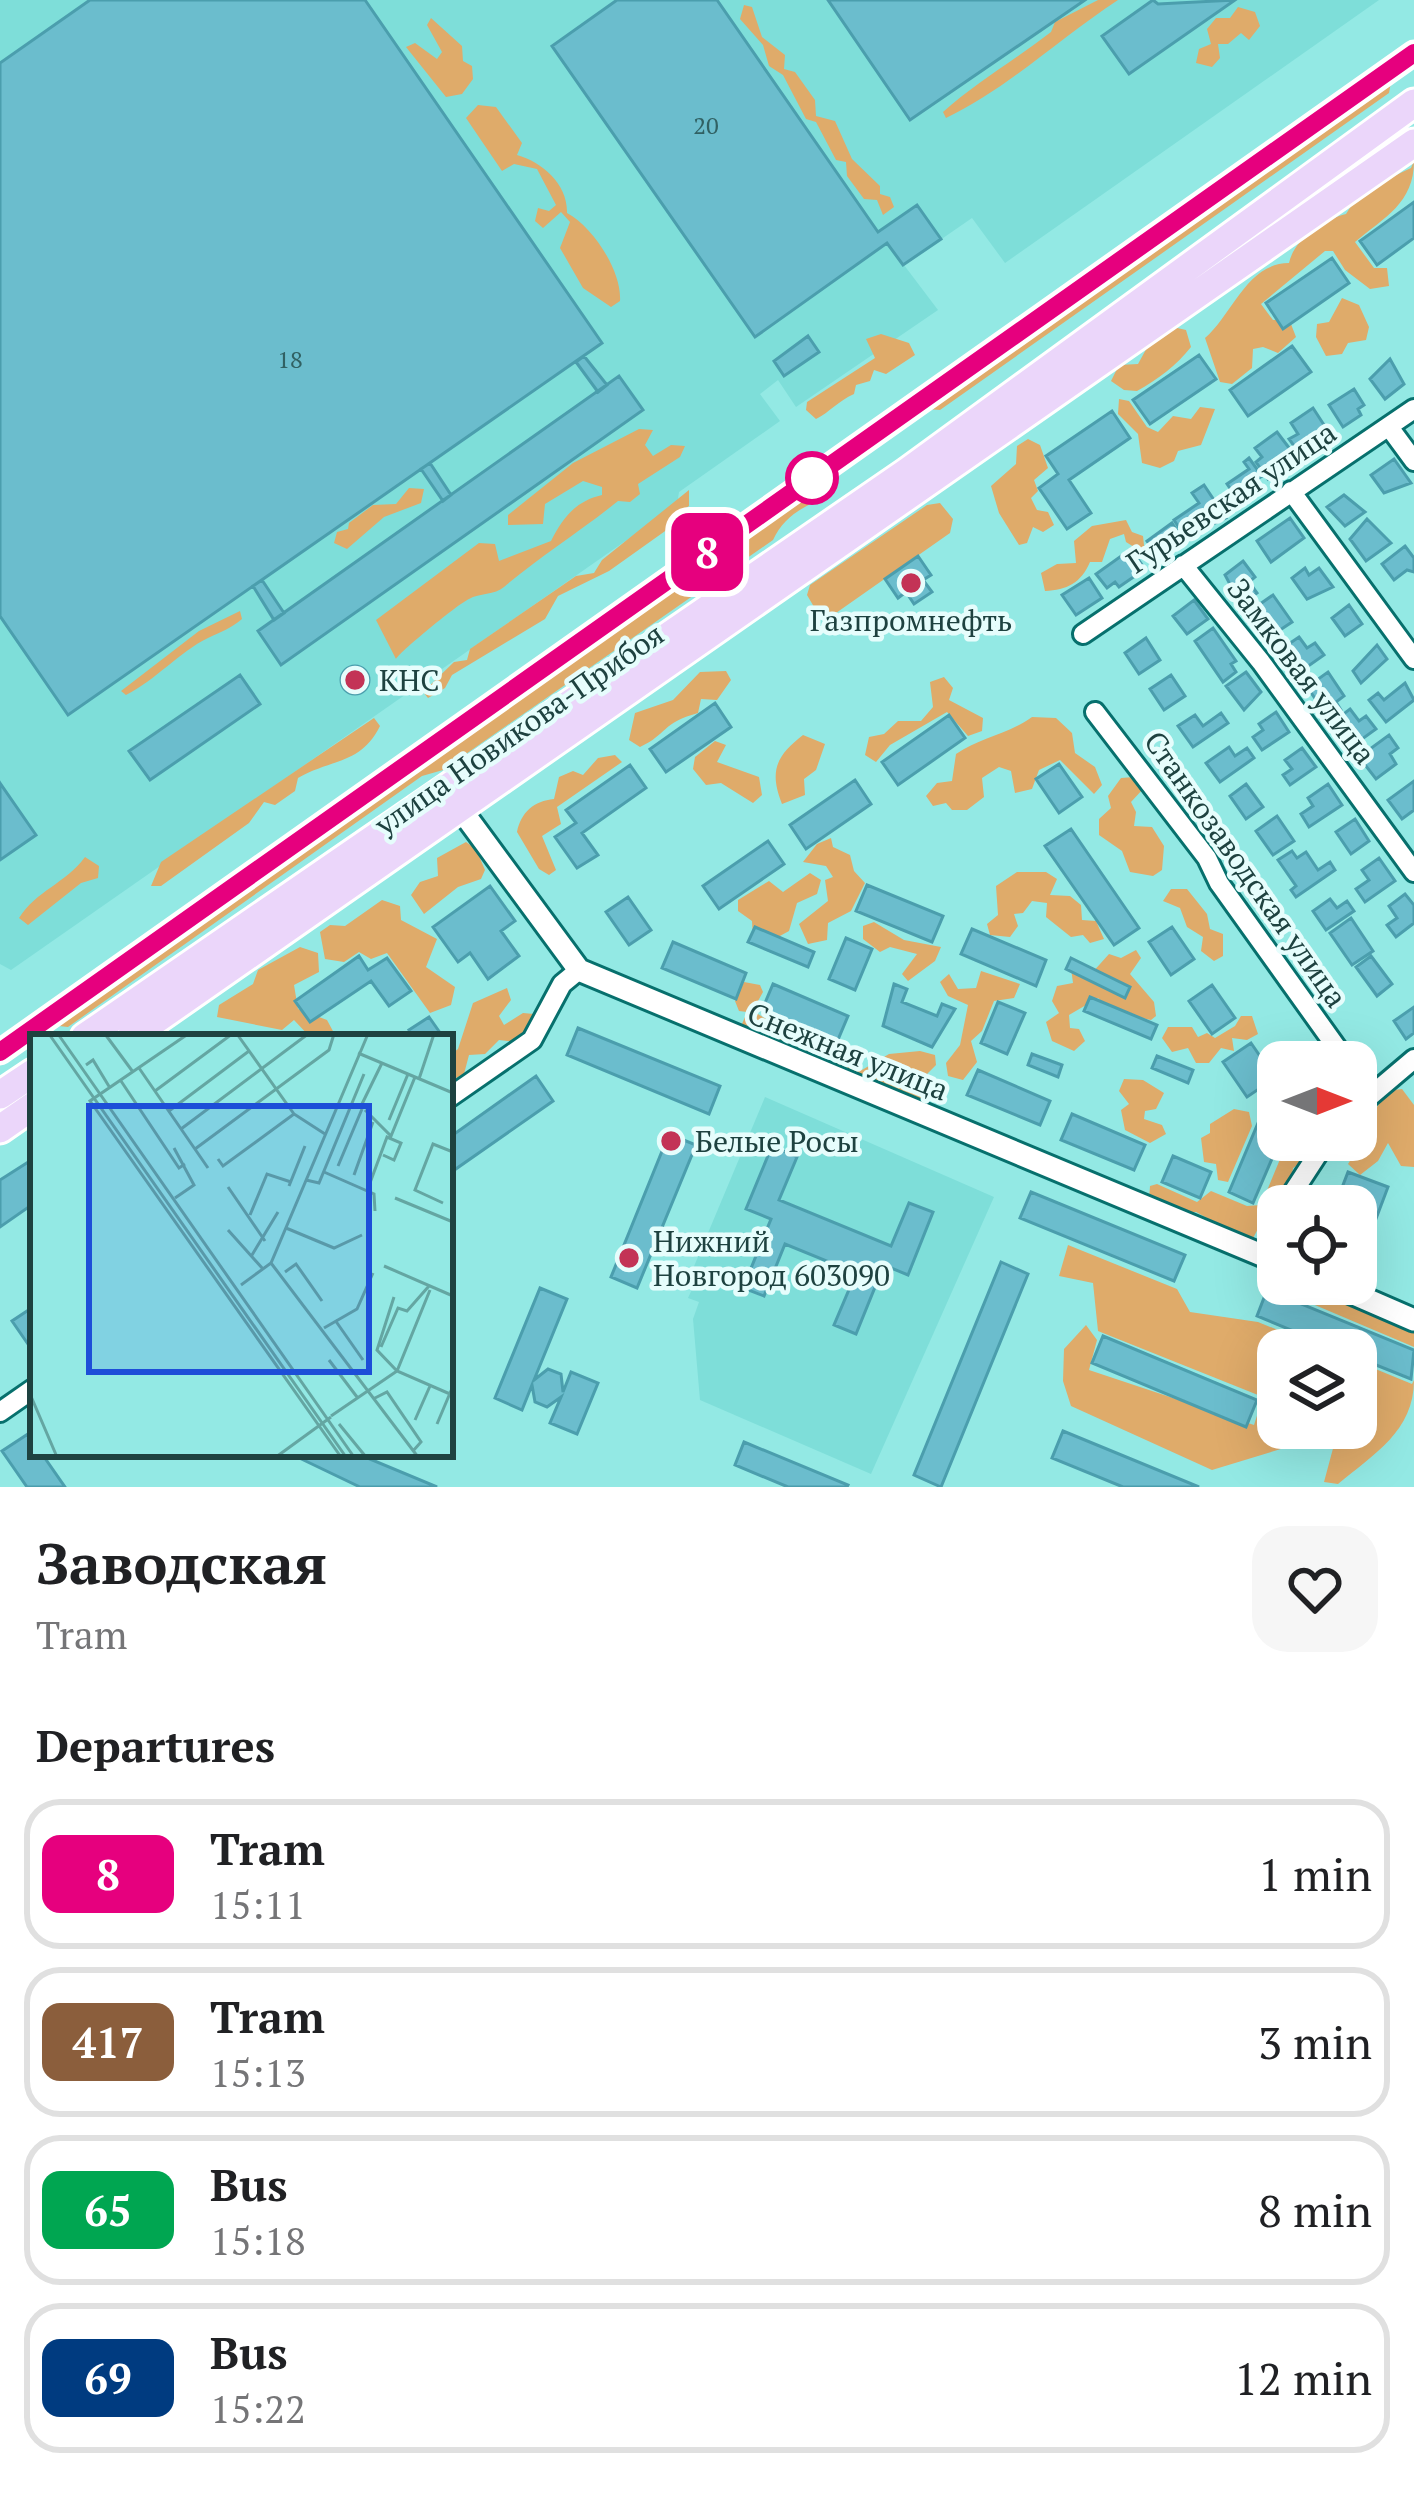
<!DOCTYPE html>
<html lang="en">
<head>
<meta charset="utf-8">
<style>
  body { margin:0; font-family:"PT Serif",serif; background:#f6f6f6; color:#202124; height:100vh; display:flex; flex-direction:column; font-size:45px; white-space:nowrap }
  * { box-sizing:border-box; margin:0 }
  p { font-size:39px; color:#757577 }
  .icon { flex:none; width:66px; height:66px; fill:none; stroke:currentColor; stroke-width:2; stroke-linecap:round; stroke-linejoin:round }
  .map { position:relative; height:1487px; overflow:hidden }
  .sheet { display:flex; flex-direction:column; background:#fff; flex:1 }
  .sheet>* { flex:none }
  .badge { padding:0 24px; border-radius:18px; font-size:42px; line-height:78px }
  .needle { width:78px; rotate:90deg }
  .tools { position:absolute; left:1257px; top:1041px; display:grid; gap:24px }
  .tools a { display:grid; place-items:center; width:120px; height:120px; border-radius:24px; background:#fff; box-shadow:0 12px 48px #0002; font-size:60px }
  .map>.badge { position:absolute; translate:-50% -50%; box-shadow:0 0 0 6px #fff }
  h2 { padding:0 36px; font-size:45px; line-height:108px }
  .round { display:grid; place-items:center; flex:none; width:126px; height:126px; border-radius:36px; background:#f6f6f6 }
  .summary { display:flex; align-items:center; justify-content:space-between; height:204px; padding:0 36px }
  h1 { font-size:57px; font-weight:600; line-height:90px }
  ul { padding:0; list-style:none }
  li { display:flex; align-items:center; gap:36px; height:150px; margin:0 24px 18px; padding:0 12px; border:6px solid #e0e0e0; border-radius:36px }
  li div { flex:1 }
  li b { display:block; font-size:45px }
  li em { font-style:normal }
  li .badge { min-width:132px; font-weight:700; text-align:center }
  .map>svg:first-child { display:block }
</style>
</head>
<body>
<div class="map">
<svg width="1414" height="1487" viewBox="0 0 1414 1487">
  <rect width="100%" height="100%" fill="#93e9e4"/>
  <path fill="#7eded9" d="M0 0H1379L1005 263 972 218 904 265 938 310 796 407 778 380 760 394 780 421 679 492 677 505 11 970 0 964Z
    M765 1097 994 1197 871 1474 700 1400 693 1319 699 1302 688 1298 693 1287 687 1283Z"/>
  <path fill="#dfab6a" d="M1098 0H1118C1060 38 1007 89 946 118L943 112C977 82 1015 60 1051 32L1055 22Z
    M744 5 752 7 762 37 785 55 784 69 795 72 815 100 816 116 835 121 852 159 880 186V194L890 197 894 207 883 215 877 200 864 199 847 176 846 162 836 160 816 122 806 119 783 75 769 66 763 45 740 19Z
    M1238 7 1255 12 1260 26 1249 40 1241 33 1228 44H1218L1220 58 1212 67 1196 63 1199 49 1211 44 1207 29 1216 18H1230Z
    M431 18 462 46 463 61 472 66 473 79 462 94 446 97 406 47 415 43 437 59 442 52 427 25Z
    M1391 82 1389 93 940 410 927 409V400L949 385H959L985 360 1158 248 1169 233 1237 190 1293 141 1312 133 1322 118Z
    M478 105 496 107 522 143 517 155C542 162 568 184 567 213 593 227 622 271 620 301L611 307 583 288 560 248 570 222 561 212 543 228 535 221 538 208 549 211 556 205 537 169 514 164 502 171 466 118Z
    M1414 161C1414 203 1385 217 1355 242L1374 268H1387L1389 286 1370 289 1345 270 1333 251H1325L1261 304 1273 320 1289 319 1296 337 1278 353 1263 347 1253 349 1252 368 1232 384 1220 382 1205 338C1232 315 1247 263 1289 263 1294 239 1324 219 1346 214L1360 192 1411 168Z
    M1342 298 1359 305 1369 327 1366 340 1348 343 1342 354 1326 356 1316 337 1317 324 1329 322Z
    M1173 327 1186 330 1191 347C1177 365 1157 380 1137 391L1124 390 1111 381 1119 365 1138 364 1149 344Z
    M881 334 909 343 915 355 886 374 874 370 870 381 856 385 854 394C838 401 830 412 816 419L806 410 807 402 875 358 866 339Z
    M1119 399 1129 401 1147 427 1158 432 1173 416 1191 419 1200 407 1215 409 1201 445 1178 451 1174 461 1160 468 1142 463 1138 434 1118 414Z
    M639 429 653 430 645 445 653 456 671 445 685 446 680 457 638 484 640 494 630 502 618 501C581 531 539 557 504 587 495 595 479 593 469 599 458 604 402 650 396 659L376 620 479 543 495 544 499 561 551 541C563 517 576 501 602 495V487L583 481 545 504 543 524 508 525V515L573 463Z
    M1028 439 1040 445 1048 468 1034 480 1038 491 1031 498 1037 510 1048 512 1054 525 1043 532 1033 527 1027 543 1019 545 999 513 991 486 1016 464 1017 446Z
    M828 484V496C804 506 784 516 773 540L443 770 422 776 68 1027 59 1026C78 993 162 961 182 928L207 920 226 899 702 564 786 512 815 485Z
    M409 488 424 489 421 503 384 517 347 549 334 543 337 532 348 529 349 523 373 505 396 504Z
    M689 490V506L671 518 668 529 609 571 558 596 545 619 452 675 445 688 428 698 423 692 454 662 467 660 470 649 576 576 594 573 602 560Z
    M940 503 953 519 950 533 836 613 817 612 807 595 810 585 927 505Z
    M1126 520 1132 532 1143 536 1145 554 1126 542 1124 534 1110 539 1102 562H1090C1081 583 1067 590 1045 591L1041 573 1057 564 1076 563 1074 541 1092 526Z
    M240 611 242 619C231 628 221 632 208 638 179 652 156 680 126 695L121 691 199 631Z
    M726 671 731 680 717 700 701 699 698 713C661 723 668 734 640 747L629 740 635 713 673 700 700 672Z
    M944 677 953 688 949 700 983 718 982 731 968 736 947 712 890 745 876 762 865 755 869 737 884 734 898 721H921L933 707 930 682Z
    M1032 717 1056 718 1072 733 1075 753 1095 767 1102 785 1094 794 1060 760 1039 770 1032 789 1015 793 1011 771 999 767 982 778 984 797 967 810H952L946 803 933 806 926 796 937 783 952 781 956 754C981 737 1007 735 1032 717Z
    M374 718 380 726C361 765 330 759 298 778L295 791 275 805 264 802 249 823 161 886H151L161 862Z
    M803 735 825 744 816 770 804 779 805 795 782 804C769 771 776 756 803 735Z
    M715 741 726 745 717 762 759 777 762 795 753 803 721 783 706 785 693 769 695 757Z
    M615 755 622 762 557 807 561 824 542 836 556 870 549 875 539 869 517 832C521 812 534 801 554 799L559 777 573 771 583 775 598 758Z
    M1134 777 1144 788 1131 802 1136 812 1134 826 1152 827 1164 846 1162 870 1153 876 1130 872 1122 851 1099 835V819L1111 808 1108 796 1121 778Z
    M831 838 833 847 850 855 854 871 865 883 851 911 828 923 827 940 808 944 799 924 828 901 825 880 833 877 826 866 803 862 817 844Z
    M466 842 476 849 485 870 481 879 458 887 424 914 411 895 420 882 438 876 437 858Z
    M85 857 99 866 98 878 81 883 28 925 19 918C36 891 66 883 85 857Z
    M1017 872H1046L1057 879 1050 895 1070 896 1081 905 1082 920 1096 921 1104 939 1090 943 1083 935 1071 937 1046 917 1047 903 1032 901 1023 913 1014 914 1018 926 1010 937 990 935 987 924 998 915 996 886Z
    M810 873 821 880 817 894 797 903 789 931 767 943 753 939 752 921 738 911V900L769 881 783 892Z
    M1171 889H1187L1207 914 1210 929 1223 934V956L1214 961 1201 951 1203 937 1187 927 1180 908 1163 901Z
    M382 900 400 906 401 920 437 939 426 967 455 987 451 1005 430 1013 387 953 371 959 359 952 344 962 325 959 320 932 330 925 345 926Z
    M874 922 904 940 941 947 935 961 908 981 902 974 917 954 890 947 880 952 863 939V926Z
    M300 947 318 953 319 972 294 985 298 1009 327 1020 334 1033 329 1037H310L294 1020 282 1030 217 1017 219 1005 253 984 258 970Z
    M1136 950 1141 958 1130 974 1154 1002 1156 1016 1151 1020 1113 1012 1098 998 1069 1015 1070 1028 1079 1029 1085 1041 1074 1051 1052 1041 1046 1022 1059 1013 1052 1001 1057 986 1073 983 1071 968 1091 974 1109 954 1121 958Z
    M981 971 1020 984 1014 998 994 1001 982 1031 971 1041 977 1062 963 1080 948 1076 946 1063 960 1045 968 1005 948 996 940 982 949 974 958 989 976 988Z
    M744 982 760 985 763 992 753 1010C775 1029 808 1030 824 1051L812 1063 775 1040C759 1045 750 1038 742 1024L747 1012 739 1011 735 1001Z
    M507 988 511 1000 499 1016 504 1025 523 1013 534 1014 532 1026 516 1042 499 1040 485 1054 469 1055 464 1074 450 1081V1055L458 1049 473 1003Z
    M1241 1016H1252L1258 1034 1247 1040 1232 1038 1234 1051 1221 1048 1209 1063H1196L1188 1048 1172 1052 1162 1038 1168 1027H1192L1198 1037 1207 1033 1215 1038 1235 1026Z
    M920 1051 935 1055 936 1065 923 1078 932 1089 925 1103 887 1095 834 1067 836 1061 862 1070 889 1054Z
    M1124 1079 1143 1080 1164 1093 1156 1109 1145 1111 1144 1119 1162 1125 1166 1134 1150 1143 1125 1130 1121 1110 1129 1104 1119 1091Z
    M1402 1089 1414 1105V1167L1401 1166 1388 1143 1378 1161 1360 1175 1348 1164 1358 1148 1353 1140 1356 1113 1377 1107 1387 1091Z
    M1234 1109 1249 1112 1252 1126 1228 1182 1218 1180 1216 1164 1204 1162 1201 1138 1210 1133V1124Z
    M1288 1140H1312L1311 1156 1293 1168 1291 1187 1281 1191 1283 1203 1277 1220 1261 1223 1251 1242 1196 1212 1181 1214 1149 1200 1150 1186 1157 1184 1197 1202 1211 1191 1247 1206 1261 1205Z
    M1068 1245 1177 1289 1190 1312 1258 1322 1327 1350H1278V1428H1356V1361L1412 1384 1414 1380C1414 1431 1374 1454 1338 1484L1324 1482 1335 1441 1317 1438 1212 1470 1071 1406 1063 1381 1064 1349 1086 1325 1097 1340 1089 1370 1254 1425 1263 1397 1098 1331 1093 1283 1059 1276Z
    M1268 1271 1278 1275V1284H1299L1414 1331V1347L1263 1283Z"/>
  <path fill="#6bbdcd" stroke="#4b9ead" stroke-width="3" d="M90 0H365L602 343 68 715 0 616V63Z
    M617 0H717L878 232 917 205 941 239 903 265 887 243 755 337 552 46Z
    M828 0H1085L910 120Z
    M1153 0 1158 4 1235 0 1129 74 1102 36Z
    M1414 202V238L1377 265 1360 241Z
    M1332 258 1349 283 1283 329 1266 303Z
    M808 336 819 352 784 376 774 361Z
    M1292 346 1311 372 1248 416 1230 390Z
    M1199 355 1216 379 1150 424 1133 400Z
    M584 356 607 385 598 392 576 362Z
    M1390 359 1404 384 1385 399 1370 379Z
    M619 376 643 410 281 665 258 631Z
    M1354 389 1364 405 1358 409 1361 415 1343 427 1329 405Z
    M1313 408 1326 428 1318 433 1324 442 1302 457 1289 439 1298 434 1291 423Z
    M1112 411 1130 438 1069 480 1091 513 1067 529 1039 488 1058 474 1046 456Z
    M1277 432 1296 457 1268 479 1256 462 1262 457 1255 448Z
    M1249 458 1262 476 1256 480 1260 485 1238 500 1227 484 1249 469 1244 462Z
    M1394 459 1411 483 1384 493 1371 475Z
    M430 463 451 495 443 501 421 469Z
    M1204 485 1226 518 1185 537 1174 520 1199 503 1192 493Z
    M1344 495 1365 512 1345 526 1327 507Z
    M1290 518 1304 538 1271 562 1257 541Z
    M1367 519 1391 543 1366 561 1350 539Z
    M1172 523 1184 541 1159 558 1147 541Z
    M1405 546 1414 558V572L1407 570 1394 580 1382 564Z
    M1131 549 1145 569 1119 587 1115 582 1107 588 1096 574Z
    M918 556 931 575 923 580 932 592 914 604 906 592 898 598 885 579Z
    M1243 561 1255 577 1249 582 1257 593 1241 605 1225 575Z
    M1305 568 1309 575 1319 568 1333 587 1307 599 1292 578Z
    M1089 578 1102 598 1076 615 1062 595Z
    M262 580 284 613 274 620 253 586Z
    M1273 595 1292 622 1271 636 1253 609Z
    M1194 600 1208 619 1187 634 1173 616Z
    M1349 605 1362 624 1345 636 1332 618Z
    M1213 628 1236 661 1231 664 1236 672 1223 682 1195 641Z
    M1299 637 1307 648 1315 643 1324 655 1297 674 1280 650Z
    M1146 638 1160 660 1139 674 1125 653Z
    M1377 645 1387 659 1361 683 1353 671Z
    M341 680a14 14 0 1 1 28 0a14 14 0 1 1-28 0Z
    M1246 672 1261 692 1244 710 1226 686Z
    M1328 672 1344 696 1336 702 1341 710 1329 718 1307 687Z
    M240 675 260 704 150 780 129 751Z
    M1171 675 1185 696 1164 710 1150 689Z
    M1405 683 1414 700 1386 722 1369 700 1378 693 1384 700Z
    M715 703 731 727 666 772 650 749Z
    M1350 709 1359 721 1366 716 1376 729 1351 747 1333 722Z
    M1276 712 1289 732 1262 750 1253 737 1263 730 1259 724Z
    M1221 713 1228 723 1193 747 1178 726 1195 715 1203 726Z
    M949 715 965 738 898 785 882 762Z
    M1389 735 1398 748 1390 754 1396 764 1376 779 1359 757Z
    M1229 747 1235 756 1247 748 1254 758 1220 782 1206 763Z
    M1302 748 1316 767 1290 785 1283 775 1292 769 1285 760Z
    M1059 764 1082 797 1059 813 1036 779Z
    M630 765 646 788 582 833 598 855 577 868 555 837 576 823 566 810Z
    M855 780 871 804 806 849 790 825Z
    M1414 781V810L1402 819 1388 800Z
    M0 783 36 835 0 860Z
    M1246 784 1263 807 1246 819 1230 796Z
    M1328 784 1342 805 1309 827 1301 814 1313 806 1308 798Z
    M1277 816 1294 841 1273 855 1256 831Z
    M1355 819 1369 841 1351 854 1336 832Z
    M1071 829 1139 928 1114 945 1045 846Z
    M768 841 784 864 719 909 703 886Z
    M1292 851 1297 858 1306 852 1318 870 1330 862 1335 870 1296 897 1291 890 1296 886 1278 860Z
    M1379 858 1395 881 1365 902 1356 889 1369 880 1362 870Z
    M867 885 943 916 932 942 856 911Z
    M490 886 515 921 501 931 519 956 488 979 470 953 458 962 433 927Z
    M1405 894 1414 905V923L1396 937 1387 925 1397 918 1389 906Z
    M628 897 651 930 629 945 606 912Z
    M1330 899 1337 908 1347 901 1354 911 1326 930 1313 911Z
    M1351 918 1373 951 1352 965 1330 933Z
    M755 927 814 952 808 967 748 942Z
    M1172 927 1194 959 1171 975 1149 942Z
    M972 929 1046 960 1036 986 961 954Z
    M846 938 872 949 855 990 829 979Z
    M673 942 746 973 736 999 662 968Z
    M359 956 368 970 387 958 411 991 389 1006 371 981 310 1022 295 1001Z
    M1371 956 1392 984 1377 996 1356 967Z
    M1071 958 1130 987 1125 998 1066 969Z
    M773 984 848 1016 837 1042 762 1010Z
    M894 984 907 989 902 1002 937 1016 942 1004 955 1009 932 1047 883 1026Z
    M1212 985 1235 1018 1212 1034 1189 1001Z
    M1090 997 1157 1025 1151 1039 1084 1011Z
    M998 1002 1025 1013 1007 1054 981 1043Z
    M1414 1007V1033L1406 1039 1394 1021Z
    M429 1017 443 1037H414L409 1030Z
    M578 1028 720 1086 709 1114 567 1055Z
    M1251 1043 1275 1078 1247 1097 1223 1062Z
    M1032 1054 1062 1065 1058 1077 1028 1065Z
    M1157 1056 1193 1070 1188 1083 1152 1068Z
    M978 1070 1050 1101 1040 1125 967 1095Z
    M536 1076 553 1101 450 1173V1137Z
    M1072 1114 1145 1145 1134 1170 1061 1140Z
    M1261 1116 1278 1123 1280 1140 1253 1203 1229 1192Z
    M669 1134 696 1145 637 1288 611 1277Z
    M772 1146 797 1157 779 1200 891 1246 909 1203 933 1212 908 1275 884 1265 856 1334 834 1325 856 1273 785 1244 764 1296 743 1288 771 1219 746 1209Z
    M1173 1156 1211 1172 1200 1198 1162 1182Z
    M33 1159V1204L0 1227V1180Z
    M1348 1172 1388 1187 1362 1256 1356 1253V1206H1335Z
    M1031 1192 1185 1255 1174 1281 1020 1218Z
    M1001 1262 1028 1274 941 1487 914 1475Z
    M540 1288 567 1299 534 1380 548 1369 561 1374 563 1392 571 1372 598 1383 577 1434 550 1423 561 1397 547 1407 535 1402 532 1385 522 1410 495 1398Z
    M1267 1290 1414 1350 1411 1379 1356 1357V1350H1339L1257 1316Z
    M33 1307V1344L30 1347 12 1321Z
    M1103 1336 1257 1400 1246 1427 1092 1363Z
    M1063 1431 1199 1487H1123L1052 1458Z
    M28 1434 33 1454H42L65 1487H27L11 1464 2 1451Z
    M744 1442 848 1485 847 1487H788L735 1465Z
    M291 1454H358L437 1487H360Z"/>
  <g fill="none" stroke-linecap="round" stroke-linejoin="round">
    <defs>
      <path id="minor" d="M1389 427 1414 461
        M1291 491 1414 659
        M1183 565 1261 662 1414 872
        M1083 634 1414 409
        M1095 712 1207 858 1219 883 1347 1062
        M1356 1073 1371 1093
        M450 1097 532 1040 562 984 579 970
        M1356 1108 1414 1059
        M1284 1206 1327 1140
        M1266 1257 1278 1224
        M0 1412 33 1389"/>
      <path id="tertiary" d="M462 811 579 970 1278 1262
        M1331 1284 1414 1320"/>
      <path id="primary" d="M85 1037 907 472 1414 103
        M131 1037 1414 143
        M0 1095 33 1073
        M0 1129 33 1106"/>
    </defs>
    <use href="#minor" stroke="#07706d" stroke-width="24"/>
    <use href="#tertiary" stroke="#07706d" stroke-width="27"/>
    <use href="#primary" stroke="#fff" stroke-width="33"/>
    <use href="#minor" stroke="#fff" stroke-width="18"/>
    <use href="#tertiary" stroke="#fff" stroke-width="21"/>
    <use href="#primary" stroke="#ebd6fa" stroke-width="27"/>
    <path stroke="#2e5957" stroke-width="3" d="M0 1052 1414 53"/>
  </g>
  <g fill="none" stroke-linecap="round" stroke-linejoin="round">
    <defs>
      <path id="line" d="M0 1052 1414 53"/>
    </defs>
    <use href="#line" stroke="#fff" stroke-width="27"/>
    <use href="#line" stroke="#e6007e" stroke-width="18"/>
  </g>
  <circle fill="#fff" stroke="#e6007e" stroke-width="6" cx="812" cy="478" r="24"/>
  <g fill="#c33356" stroke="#e6fdfc" stroke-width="4.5">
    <circle cx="911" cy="583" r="12"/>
    <circle cx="355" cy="680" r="12"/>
    <circle cx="671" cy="1141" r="12"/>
    <circle cx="629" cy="1258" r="12"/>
  </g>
  <g text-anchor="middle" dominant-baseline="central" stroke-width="9" stroke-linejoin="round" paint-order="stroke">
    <g font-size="24" fill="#316163">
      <text x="706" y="125">20</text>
      <text x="290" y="359">18</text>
    </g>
    <g font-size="30" fill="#1e4240" stroke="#e6fdfc">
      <text transform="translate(1231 497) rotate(-34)">Гурьевская улица</text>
      <text transform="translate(1302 671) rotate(53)">Замковая улица</text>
      <text transform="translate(519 729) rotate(-35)">улица Новикова-Прибоя</text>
      <text transform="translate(1246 869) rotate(55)">Станкозаводская улица</text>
      <text transform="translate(848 1051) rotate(22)">Снежная улица</text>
    </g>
    <g font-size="30" fill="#1e4240" stroke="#e6fdfc" text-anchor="start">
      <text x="911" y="620" text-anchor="middle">Газпромнефть</text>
      <text x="379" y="680">КНС</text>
      <text x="695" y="1141">Белые Росы</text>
      <text x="653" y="1241">Нижний<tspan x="653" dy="34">Новгород 603090</tspan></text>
    </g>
  </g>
  <g transform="translate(30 1034)">
    <rect width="423" height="423" fill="#93e9e4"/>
    <path fill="none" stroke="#64a6a2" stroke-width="3" d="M19 0 316 423M28 0 324 423M75 0 103 38M158 0 60 67 311 423M207 0 264 80 295 100M328 19 423 59M56 31 63 26 80 54M109 34 178 134M389 45 404 0M91 47 149 134 155 130M125 57 202 0M330 74 352 29M335 76 361 102 385 43M139 77 219 17M359 86 378 40M151 95 278 0M144 114 164 151 145 164M165 115 299 16 304 0M188 125 193 132 264 80M308 132 332 75M294 138 344 160 345 177M324 141 343 88M276 146 289 149 334 40M259 152 275 112M198 153 235 207M337 157 357 103 371 109 364 126 353 121M365 164 423 188M413 169 385 156 403 110 423 118M220 181 237 140 261 148M256 194 304 214 332 201M198 196 233 235M222 221 248 178M241 229 388 423M354 232 423 262M255 238 266 230 292 267M211 251 241 229 338 0M364 263 347 316 367 337 420 360M305 286 333 326M294 294 327 275 343 239M351 313 368 274 377 277 399 252M299 326 327 363M0 360 27 423M343 365 357 358 391 408 383 417M301 382 367 337 400 256M385 386 400 352M309 390 336 423M407 390 423 352M246 423 301 383"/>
    <path fill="#1d4ed8" fill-opacity="0.15" stroke="#1d4ed8" stroke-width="6" d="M59 72H339V338H59Z"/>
    <rect width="423" height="423" fill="none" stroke="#1e4240" stroke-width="6"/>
  </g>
</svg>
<div class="tools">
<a><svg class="needle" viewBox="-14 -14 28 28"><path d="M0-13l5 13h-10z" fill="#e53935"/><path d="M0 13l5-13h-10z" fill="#757577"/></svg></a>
<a><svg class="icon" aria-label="locate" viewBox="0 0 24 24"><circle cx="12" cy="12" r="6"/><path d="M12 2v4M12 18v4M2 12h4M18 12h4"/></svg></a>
<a><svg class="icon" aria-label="layers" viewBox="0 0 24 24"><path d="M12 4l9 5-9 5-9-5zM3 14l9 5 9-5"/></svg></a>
</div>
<b class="badge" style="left:707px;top:552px;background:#e6007e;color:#fff">8</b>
</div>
<section class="sheet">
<div class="summary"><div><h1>Заводская</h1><p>Tram</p></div><a class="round"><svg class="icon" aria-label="heart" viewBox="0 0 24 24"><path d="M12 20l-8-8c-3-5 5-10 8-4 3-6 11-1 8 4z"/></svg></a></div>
<h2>Departures</h2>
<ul>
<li><span class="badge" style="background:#e6007e;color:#fff">8</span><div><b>Tram</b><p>15:11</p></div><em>1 min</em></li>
<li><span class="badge" style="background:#8b5e3c;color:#fff">417</span><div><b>Tram</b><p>15:13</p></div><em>3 min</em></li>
<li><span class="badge" style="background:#00a651;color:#fff">65</span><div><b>Bus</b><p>15:18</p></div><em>8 min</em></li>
<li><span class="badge" style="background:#003b80;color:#fff">69</span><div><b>Bus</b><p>15:22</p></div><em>12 min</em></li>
</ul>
</section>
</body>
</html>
